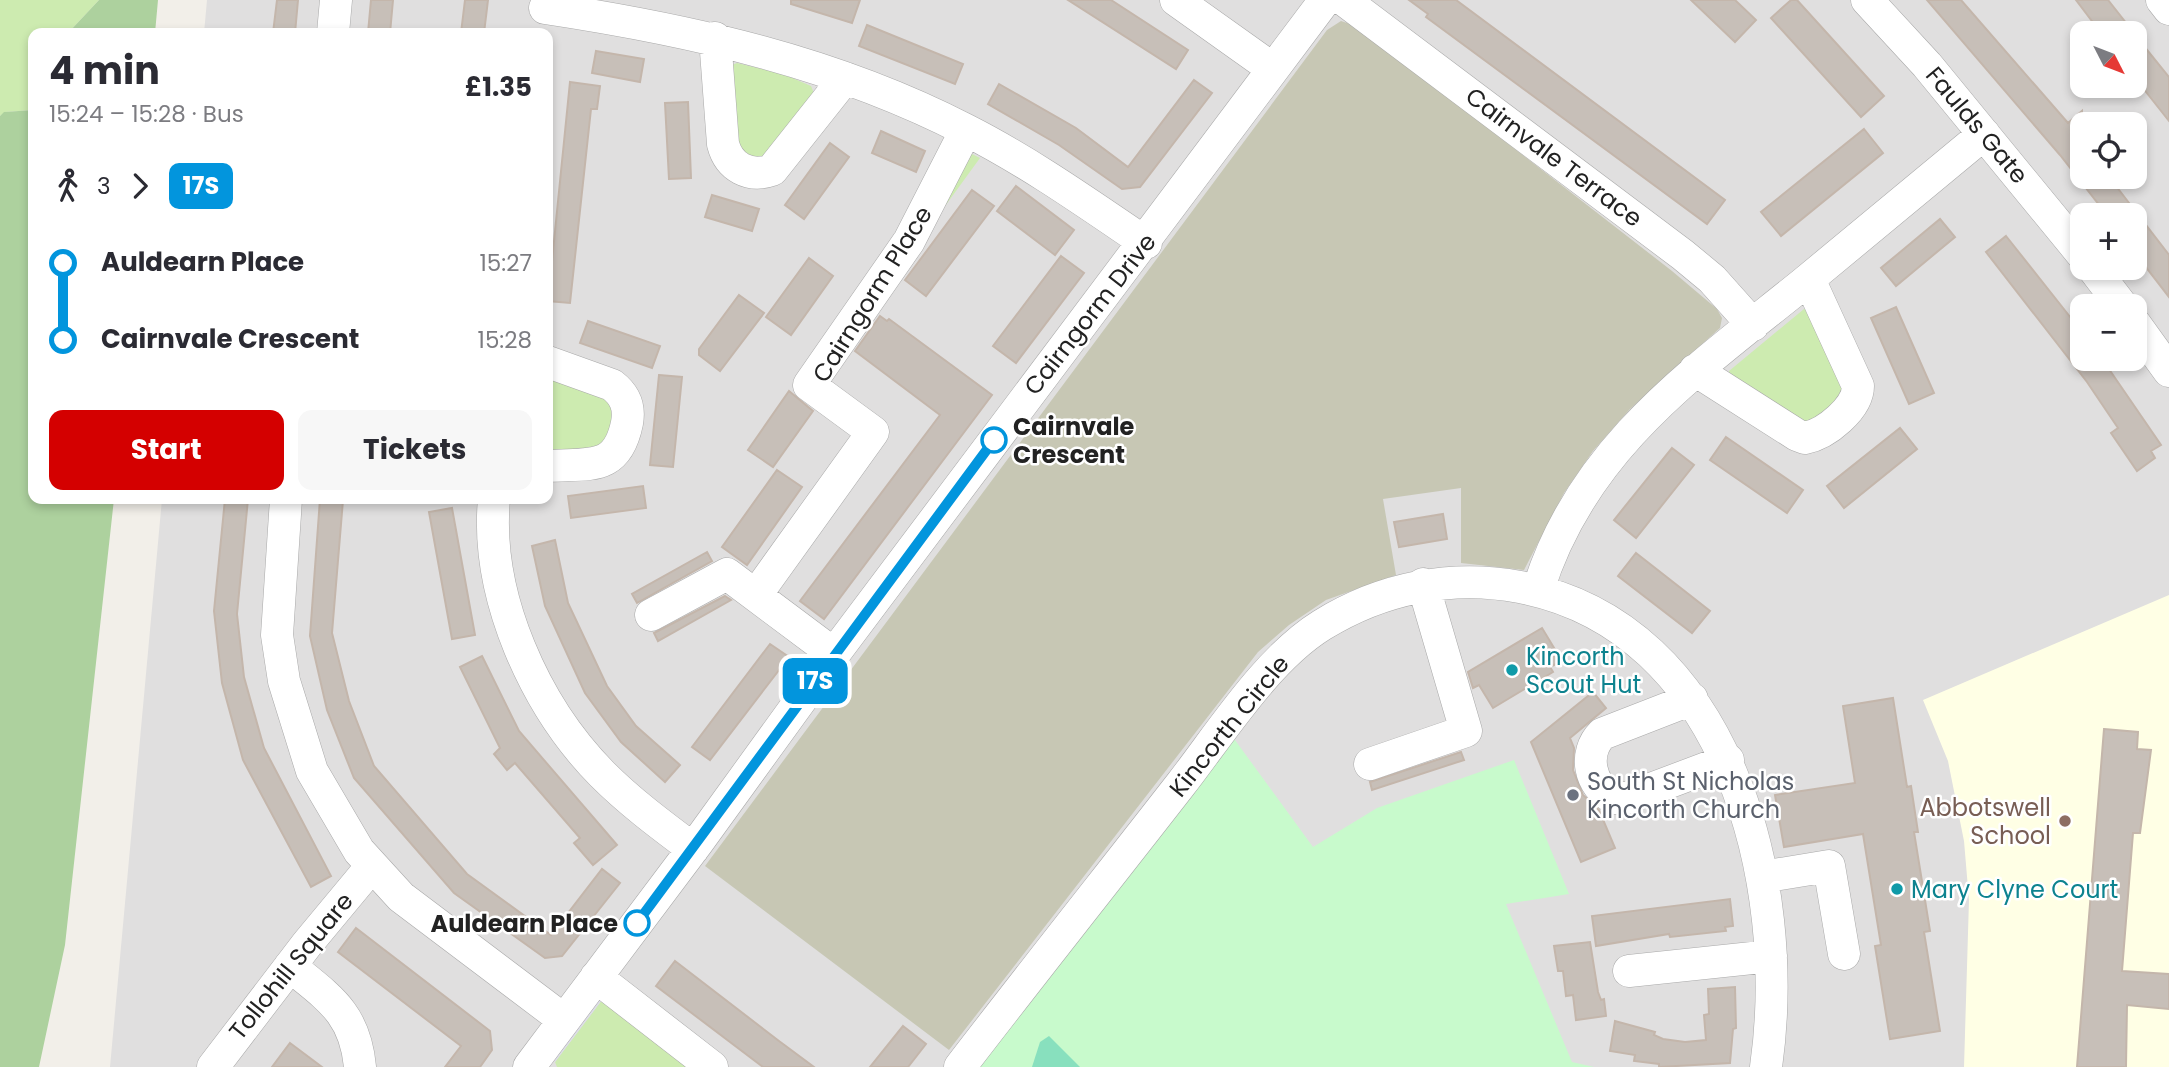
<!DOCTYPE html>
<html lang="en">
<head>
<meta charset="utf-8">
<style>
  body { margin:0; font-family:Poppins,sans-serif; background:#f7f7f7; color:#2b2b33; height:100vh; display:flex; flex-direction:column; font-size:26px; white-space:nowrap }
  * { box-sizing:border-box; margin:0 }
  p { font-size:23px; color:#7c7c81 }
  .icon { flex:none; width:38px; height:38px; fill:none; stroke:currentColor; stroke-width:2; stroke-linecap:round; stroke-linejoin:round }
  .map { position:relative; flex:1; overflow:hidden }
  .sheet { position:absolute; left:28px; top:28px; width:525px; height:476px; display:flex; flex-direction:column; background:#fff; border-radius:14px; box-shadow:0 4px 10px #0003 }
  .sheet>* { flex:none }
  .badge { padding:0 14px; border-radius:10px; font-size:24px; line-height:46px }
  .needle { width:46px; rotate:132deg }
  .fabs { position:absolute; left:2070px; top:21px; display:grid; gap:14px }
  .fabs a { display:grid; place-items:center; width:77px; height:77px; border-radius:14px; background:#fff; box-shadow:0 4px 10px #0003; font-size:35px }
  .map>.badge { position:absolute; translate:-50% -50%; box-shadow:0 0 0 4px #fff }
  .legs { display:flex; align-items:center; gap:10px; height:77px; padding:0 21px; font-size:23px }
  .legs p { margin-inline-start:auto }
  .headline { display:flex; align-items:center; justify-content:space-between; height:119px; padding:0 21px }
  h1 { font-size:38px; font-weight:700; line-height:52px }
  .action { display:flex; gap:14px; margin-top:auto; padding:14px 21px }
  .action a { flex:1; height:80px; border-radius:14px; background:#d40000; color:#fff; font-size:28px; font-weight:700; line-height:80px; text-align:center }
  .action a+a { background:#f7f7f7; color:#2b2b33 }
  ul { padding:0 21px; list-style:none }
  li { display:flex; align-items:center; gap:24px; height:77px; font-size:26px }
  li i { display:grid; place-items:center; width:10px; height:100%; margin:0 9px; background:currentColor }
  li i::after { content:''; width:18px; height:18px; margin:-9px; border:5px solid; border-radius:50%; background:#fff }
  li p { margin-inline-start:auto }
  li:first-child i { background:linear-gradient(#0000 50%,currentColor 0) }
  li:last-child i { background:linear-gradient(currentColor 50%,#0000 0) }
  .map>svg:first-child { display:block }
</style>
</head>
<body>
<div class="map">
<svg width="2169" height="1067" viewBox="0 0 2169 1067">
  <rect width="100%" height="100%" fill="#f2efe9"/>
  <path fill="#e0dfdf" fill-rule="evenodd" d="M207 0H2169V1067H110L162 499H548V33H204ZM2082 33H2135V86H2082ZM2082 124H2135V177H2082ZM2082 215H2135V268H2082ZM2082 306H2135V359H2082Z"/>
  <path fill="#ffffe5" d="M2169 595V1067H1964L1969 900 1964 841 1948 761 1923 700Z"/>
  <path fill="#c7c7b4" d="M1341 21 1350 24 1443 93 1672 271 1717 309 1722 318 1720 328 1630 409 1593 451 1564 493 1524 570 1461 563V488L1383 499 1396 575 1326 600 1289 625 1258 652 949 1050 705 866 1327 30Z"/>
  <path fill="#cdebb0" d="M0 0H99L68 33H33V110L5 112 0 116Z
    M737 63 783 74 811 86 815 96 758 163 736 152 732 65Z
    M964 150 980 158 924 235Z
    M1804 309 1812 313 1844 395 1805 427 1730 377 1729 371Z
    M548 362 612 385 623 443 548 466Z
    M602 1000 695 1067H557L555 1062Z"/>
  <path fill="#add19e" d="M99 0H158L155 33H68Z
    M33 110V499H114L65 945 39 1067H0V116L4 112Z"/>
  <path fill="#c8facc" d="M1232 736 1313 847 1377 808 1514 760 1569 894 1506 904 1572 1062 1594 1067H976Z"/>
  <path fill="#88e0be" d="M1049 1036 1080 1067H1032L1040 1042Z"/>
  <path fill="#dddde8" d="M602 1000 555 1062V1053L596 1001Z"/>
  <path fill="#c7bfb8" stroke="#c4b6ab" stroke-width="2" d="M277 0H298L295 33H273Z
    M371 0H393L390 33H368Z
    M465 0H488L484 33H461Z
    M791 0H860L852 23 791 4Z
    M1068 0H1111L1188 50 1176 69Z
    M1409 0H1456L1725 200 1707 224 1426 17 1428 14Z
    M1691 0H1735L1756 20 1735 42Z
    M1791 0H1797L1884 96 1861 117 1771 18Z
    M1927 0H1961L2068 123 2082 111V177H2109L2169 255V297L2135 253V215H2107L2060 155Z
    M2076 0H2108L2134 33H2101Z
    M867 25 963 64 955 84 859 46Z
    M2135 35 2169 77V121L2135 78Z
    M596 51 644 59 640 82 592 73Z
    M1194 80 1212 93 1140 187 1122 189 1059 145 988 104 999 84 1076 128 1128 167Z
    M570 82 600 86 597 109H591L570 303 548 301Z
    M688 102 691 178 669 179 665 103Z
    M1864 129 1883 153 1781 236 1761 212Z
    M881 131 925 151 916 172 872 153Z
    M830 143 849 157 804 219 785 205Z
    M1016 186 1074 230 1055 255 997 211Z
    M972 190 994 206 926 296 905 280Z
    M712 195 759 209 752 231 705 217Z
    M1940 219 1955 237 1896 286 1881 268Z
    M2006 236 2082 332V359H2102L2161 445 2151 451 2155 458 2137 471 2111 433 2118 428 2087 382 1986 252Z
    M1061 256 1084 273 1016 363 993 346Z
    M809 258 833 276 791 335 766 317Z
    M739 295 764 313 720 371 699 355V349Z
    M1896 307 1934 393 1909 404 1871 318Z
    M880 316 887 321 889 319 992 395 824 619 800 601 940 415 855 351Z
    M588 321 660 346 652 368 580 343Z
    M659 375 682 377 673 467 650 465Z
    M789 391 813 411 773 467 748 450Z
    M1900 428 1917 449 1844 508 1827 486Z
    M1726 437 1803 490 1787 513 1710 460Z
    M1672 448 1694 465 1636 538 1614 520Z
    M777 470 802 487 747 565 722 547Z
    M643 486 646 508 571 518 568 496Z
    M225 499H248L237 614 244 677 264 748 331 876 311 887 243 760 222 683 214 611Z
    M320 499 343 500 332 633 349 701 374 766 467 874 551 935 602 869 620 883 562 956 545 958 454 893 354 778 327 710 310 636Z
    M452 508 475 635 452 639 429 512Z
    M1443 514 1447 539 1399 547 1394 522Z
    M555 540 568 603 607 686 636 726 680 765 665 782 621 742 585 693 545 606 532 546Z
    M707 552 712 561 637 603 632 594Z
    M1636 553 1710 611 1692 633 1618 576Z
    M725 596 731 600 658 641 654 633Z
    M1542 628 1562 661 1550 667 1553 672 1493 708 1479 685 1473 688 1468 672Z
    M770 644 789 657 710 760 692 747Z
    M482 656 519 731 617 845 593 865 574 843 580 838 515 763 507 770 494 754 500 748 460 667Z
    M1593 692 1606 708 1570 738 1574 748 1573 770 1583 795 1599 810 1615 848 1581 862 1531 742Z
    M1893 698 1907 787 1911 786 1918 832H1914L1930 931 1924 932 1940 1031 1890 1039 1875 946 1881 945 1863 834 1784 847 1775 795 1855 783 1843 706Z
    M2104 729 2138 732 2137 749 2151 750 2140 833H2133L2122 971 2169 974V1009L2127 1005 2126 1067H2077Z
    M1461 752 1464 760 1372 790 1370 782Z
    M1730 899 1733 926 1725 927 1726 931 1670 937 1669 934 1596 946 1592 916Z
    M356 928 490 1031 492 1050 480 1067H445L461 1046 338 952Z
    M1590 942 1598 992 1601 1000 1604 999 1606 1016 1576 1020 1573 995 1566 996 1563 971H1558L1554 946Z
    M675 961 779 1041 814 1067H763L656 986Z
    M1735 987 1736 1028 1733 1029 1730 1063 1659 1067V1064L1634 1061 1635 1055 1610 1051 1615 1021 1655 1032 1654 1035 1663 1039 1685 1042 1706 1040 1704 1015 1709 1014 1708 989Z
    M903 1026 926 1044 908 1067H870Z
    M290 1043 322 1067H272Z"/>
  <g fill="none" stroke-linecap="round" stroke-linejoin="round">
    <defs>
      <path id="minor" d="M1176 0 1273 69
        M1344 0 1683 255 1712 279 1753 325
        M1867 0 1927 65 2082 254
        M2162 0 2169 9
        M545 8C691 30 834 62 966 130 1029 162 1087 203 1146 243
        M333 33 336 0
        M715 38 723 144C729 167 749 178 772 170L845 78
        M2093 268 2122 306
        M2135 324 2169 371
        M548 362 612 385C625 395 630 407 627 423 617 472 590 463 548 466
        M1695 370 1797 435 1805 438C1826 434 1858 408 1858 386L1809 279
        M286 499 277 635 284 681 312 771 359 851 401 897 564 1020
        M494 499C485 596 535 706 602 774 630 802 661 825 693 849
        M1538 590C1582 448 1694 372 1804 283 1864 234 1924 184 1984 134
        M756 595 873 432 809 385 909 241 966 130
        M651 615 727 574 834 654
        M1692 699 1602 734C1583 753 1589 786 1614 798H1627L1728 760
        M1370 764 1466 731 1423 584
        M1762 877 1829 866 1844 954
        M290 966C329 998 355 1013 360 1067
        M1629 971 1771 956
        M596 977 712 1067
        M213 1067 307 944 371 867
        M529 1067 698 842 834 654 1325 0
        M960 1067C1033 972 1107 879 1181 784 1220 734 1267 659 1322 625 1382 588 1451 574 1520 587 1730 627 1792 885 1766 1067"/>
    </defs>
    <use href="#minor" stroke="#a9a9a9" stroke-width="33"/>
    <use href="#minor" stroke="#fff" stroke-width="32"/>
  </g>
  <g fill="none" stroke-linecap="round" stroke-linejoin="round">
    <defs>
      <path id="line-1" d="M637 923 994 440"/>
    </defs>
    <use href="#line-1" stroke="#fff" stroke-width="16"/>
    <use href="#line-1" stroke="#0295dd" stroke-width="10"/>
  </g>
  <g fill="#fff" stroke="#0295dd" stroke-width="3.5">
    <circle cx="994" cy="440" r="12"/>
    <circle cx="637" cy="923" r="12"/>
  </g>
  <g fill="#0f9aa8" stroke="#fff" stroke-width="2.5">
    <circle cx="1512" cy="670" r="7"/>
    <circle cx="1897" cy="889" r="7"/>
  </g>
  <circle fill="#6b7280" stroke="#fff" stroke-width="2.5" cx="1573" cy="795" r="7"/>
  <circle fill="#8d6e63" stroke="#fff" stroke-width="2.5" cx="2065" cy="821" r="7"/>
  <g text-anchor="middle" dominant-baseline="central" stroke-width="5" stroke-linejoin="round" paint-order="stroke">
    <g font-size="24" fill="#222" stroke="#fff">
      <text transform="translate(1977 125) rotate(50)">Faulds Gate</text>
      <text transform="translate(1554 157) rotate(37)">Cairnvale Terrace</text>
      <text transform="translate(872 294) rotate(-58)">Cairngorm Place</text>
      <text transform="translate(1090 314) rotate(-52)">Cairngorm Drive</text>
      <text transform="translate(1229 726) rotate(-51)">Kincorth Circle</text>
      <text transform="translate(291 966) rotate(-51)">Tollohill Square</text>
    </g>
    <g font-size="24" font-weight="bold" fill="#222" stroke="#fff" text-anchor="start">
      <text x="1013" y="426">Cairnvale<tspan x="1013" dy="28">Crescent</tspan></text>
      <text x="618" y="923" text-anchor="end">Auldearn Place</text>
    </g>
    <g font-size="24" fill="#0d838f" stroke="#fff" text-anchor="start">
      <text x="1526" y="656">Kincorth<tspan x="1526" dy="28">Scout Hut</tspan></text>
      <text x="1911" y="889">Mary Clyne Court</text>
    </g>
    <g font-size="24" fill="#5b616d" stroke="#fff" text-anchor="start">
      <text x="1587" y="781">South St Nicholas<tspan x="1587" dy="28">Kincorth Church</tspan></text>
    </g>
    <g font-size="24" fill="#785e54" stroke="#fff" text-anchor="end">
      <text x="2051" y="807">Abbotswell<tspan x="2051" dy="28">School</tspan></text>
    </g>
  </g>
</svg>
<div class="fabs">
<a><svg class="needle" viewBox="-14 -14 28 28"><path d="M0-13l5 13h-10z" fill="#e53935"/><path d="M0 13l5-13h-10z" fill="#7c7c81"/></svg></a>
<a><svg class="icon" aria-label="locate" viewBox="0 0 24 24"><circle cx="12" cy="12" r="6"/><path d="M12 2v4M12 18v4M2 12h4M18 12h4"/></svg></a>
<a>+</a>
<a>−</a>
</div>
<b class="badge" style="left:815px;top:681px;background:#0295dd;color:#fff">17S</b>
<section class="sheet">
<div class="headline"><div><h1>4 min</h1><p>15:24 – 15:28 · Bus</p></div><b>£1.35</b></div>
<div class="legs"><svg class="icon" aria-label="walk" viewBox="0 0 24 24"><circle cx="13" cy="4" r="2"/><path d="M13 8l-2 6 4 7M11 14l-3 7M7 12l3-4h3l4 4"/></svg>3<svg class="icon" aria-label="forward" viewBox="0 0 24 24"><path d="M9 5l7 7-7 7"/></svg><b class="badge" style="background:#0295dd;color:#fff">17S</b></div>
<ul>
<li><i style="color:#0295dd"></i><b>Auldearn Place</b><p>15:27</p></li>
<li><i style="color:#0295dd"></i><b>Cairnvale Crescent</b><p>15:28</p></li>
</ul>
<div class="action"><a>Start</a><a>Tickets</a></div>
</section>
</div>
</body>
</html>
